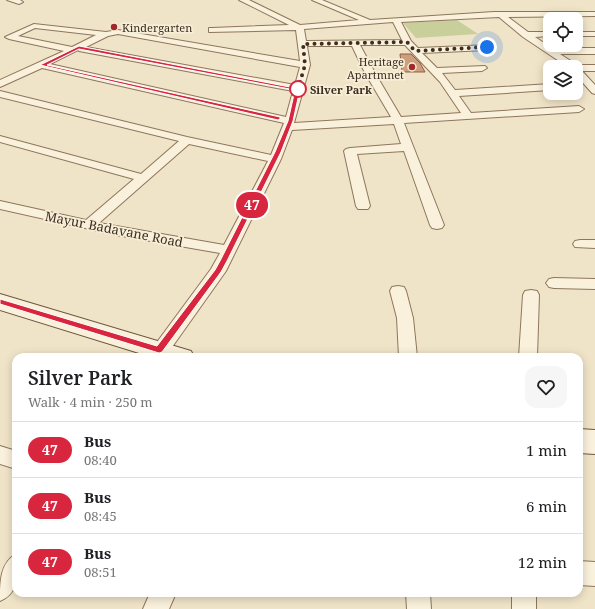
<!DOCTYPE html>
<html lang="en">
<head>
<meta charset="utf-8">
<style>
  body { margin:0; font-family:"Noto Serif",serif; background:#f6f6f6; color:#202124; height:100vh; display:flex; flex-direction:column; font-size:15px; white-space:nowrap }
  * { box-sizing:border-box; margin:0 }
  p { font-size:13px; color:#757577 }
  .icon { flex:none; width:22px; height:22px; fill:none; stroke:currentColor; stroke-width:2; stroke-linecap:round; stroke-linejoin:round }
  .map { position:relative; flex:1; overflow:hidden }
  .drawer { position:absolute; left:12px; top:353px; width:571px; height:244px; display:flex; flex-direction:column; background:#fff; border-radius:12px; box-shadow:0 2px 10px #0003 }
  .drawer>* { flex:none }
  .badge { padding:0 8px; border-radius:13px; font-size:14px; line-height:26px }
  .tools { position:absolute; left:543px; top:12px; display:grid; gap:8px }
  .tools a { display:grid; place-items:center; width:40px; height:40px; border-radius:8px; background:#fff; box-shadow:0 2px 10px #0003; font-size:20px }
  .you { position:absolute; width:20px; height:20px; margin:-10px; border:3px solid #fff; border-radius:50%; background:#1a73e8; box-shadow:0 0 0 6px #1a73e833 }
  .map>.badge { position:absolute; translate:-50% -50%; box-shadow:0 0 0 2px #fff }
  .round { display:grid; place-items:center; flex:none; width:42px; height:42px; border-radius:12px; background:#f6f6f6 }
  .head { display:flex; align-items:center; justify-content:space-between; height:68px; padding:0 16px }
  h1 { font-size:19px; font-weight:600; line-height:30px }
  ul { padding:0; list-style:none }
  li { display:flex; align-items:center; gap:12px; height:56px; padding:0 16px; border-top:1px solid #e0e0e0 }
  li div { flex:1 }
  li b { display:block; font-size:15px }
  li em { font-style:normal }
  li .badge { min-width:44px; font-weight:700; text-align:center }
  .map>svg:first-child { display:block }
</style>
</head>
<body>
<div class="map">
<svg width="595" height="609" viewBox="0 0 595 609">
  <rect width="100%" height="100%" fill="#f0e4c8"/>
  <path fill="#c9cf9b" d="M457 20 478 34 416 38 403 23Z"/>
  <path fill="#cf9f7d" stroke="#8d5f41" d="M400 54H411L420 63 425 72H402Z"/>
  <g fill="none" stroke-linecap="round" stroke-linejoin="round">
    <defs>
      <path id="street" d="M7 0H20L23 2 19 4Z
        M239 0H249L300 25 359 20 312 0H322L370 20 494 12H595V16L508 17 528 32H550V36L535 37 552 48H595V54H560L577 65H595V71H582L595 85V94L592 93 576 75V67H568L523 37 499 17 401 22 411 41 418 48 490 45 491 47 487 50 422 53 437 68 485 66 487 68 482 71 442 73 455 90 550 84V90L459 96 471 113 579 106 584 109 579 112 404 123 444 225 442 228 437 229 432 228 430 225 404 151 357 154 370 206 368 209H358L356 206 344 151 346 149 350 148 401 144 394 124 292 130 281 159 226 271 165 357H146L211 269 220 253 116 235 0 209V201L86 220 134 179 0 142V136L141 174 179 141 0 97V91L187 137 271 155 284 123 42 68 0 87V80L64 51 9 39 5 37 34 24 106 32 118 30 300 61 296 30 209 32V28H212L289 25ZM393 22 402 40 306 41 304 29ZM35 28 96 35 72 47 18 36ZM118 34 300 67 295 85 86 47 108 36ZM360 45H405L440 82 461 113 401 117 375 73ZM307 46H352L365 73 391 117 294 123 310 65ZM78 50 79 51 293 91 286 117 50 64ZM189 144 268 161 224 245 99 223Z
        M576 32H595V36H576Z
        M580 240H595V248L575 247 573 244 575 241Z
        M554 278 595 279V289L554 288 549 287 546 283 549 279Z
        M398 286 404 287 406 291 413 318 417 357H399L397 318 390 291 392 287Z
        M531 290 537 291 539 295 537 357H519L523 295 525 291Z
        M0 446 16 451V469L0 464Z
        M16 554C16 574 21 592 0 601 0 582 0 563 16 554Z
        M579 561 595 562V586L579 585Z
        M150 593H176L169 609H143Z
        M406 593H430L431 609H407Z
        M512 593H536V609H512Z"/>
      <path id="secondary" d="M0 294 191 351 194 357H152L0 310Z
        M579 429 595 430V454L579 453Z"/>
    </defs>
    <use href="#street" stroke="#8d765c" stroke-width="2"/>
    <use href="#secondary" stroke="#6f573f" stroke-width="2"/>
    <use href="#street" fill="#faf1dc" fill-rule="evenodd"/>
    <use href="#secondary" fill="#faf1dc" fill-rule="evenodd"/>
  </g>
  <path fill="#d7263d" stroke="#fff" d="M79 46 300 89 293 121 281 152 227 261 221 272 162 352 159 353 0 304V299L157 346 215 270 220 261 275 152 288 121 295 90 79 49 47 65 280 117V119L278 120 40 65Z"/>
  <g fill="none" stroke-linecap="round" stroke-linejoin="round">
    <path stroke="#3d2e20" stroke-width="4" stroke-dasharray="0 7.2" d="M298 89 305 65 303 44 407 42 415 51 487 47"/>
  </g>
  <g fill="#9e2a2b" stroke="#f7eed8" stroke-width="1.5">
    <circle cx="114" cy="27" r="4"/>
    <circle cx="412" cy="67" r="4"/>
  </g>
  <circle fill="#fff" stroke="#d7263d" stroke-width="2" cx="298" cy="89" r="8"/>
  <g text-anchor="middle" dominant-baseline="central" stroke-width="3.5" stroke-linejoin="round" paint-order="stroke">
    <g font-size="11" fill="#3d2e20" stroke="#f7eed8" text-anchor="start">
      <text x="122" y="27">Kindergarten</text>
      <text x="404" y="61" text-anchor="end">Heritage<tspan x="404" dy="13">Apartmnet</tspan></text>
    </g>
    <g font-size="11" font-weight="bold" fill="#3d2e20" stroke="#f7eed8" text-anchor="start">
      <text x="310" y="89">Silver Park</text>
    </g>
    <g font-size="13" fill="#3d2e20" stroke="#f7eed8">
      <text transform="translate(114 229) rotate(11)">Mayur Badavane Road</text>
    </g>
  </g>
</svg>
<div class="tools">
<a><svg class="icon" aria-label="locate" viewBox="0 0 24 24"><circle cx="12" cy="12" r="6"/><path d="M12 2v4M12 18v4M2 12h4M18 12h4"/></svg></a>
<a><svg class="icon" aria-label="layers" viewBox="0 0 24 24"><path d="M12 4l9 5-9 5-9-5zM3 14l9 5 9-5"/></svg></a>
</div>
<div class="you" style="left:487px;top:47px"></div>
<b class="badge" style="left:252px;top:205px;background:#d7263d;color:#fff">47</b>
<section class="drawer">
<div class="head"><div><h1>Silver Park</h1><p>Walk · 4 min · 250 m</p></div><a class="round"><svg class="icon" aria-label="heart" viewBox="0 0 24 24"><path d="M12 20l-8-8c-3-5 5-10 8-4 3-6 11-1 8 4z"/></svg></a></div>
<ul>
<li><span class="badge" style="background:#d7263d;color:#fff">47</span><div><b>Bus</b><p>08:40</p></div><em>1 min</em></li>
<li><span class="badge" style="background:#d7263d;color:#fff">47</span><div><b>Bus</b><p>08:45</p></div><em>6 min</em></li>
<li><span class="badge" style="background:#d7263d;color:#fff">47</span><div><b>Bus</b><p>08:51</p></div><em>12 min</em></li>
</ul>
</section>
</div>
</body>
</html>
